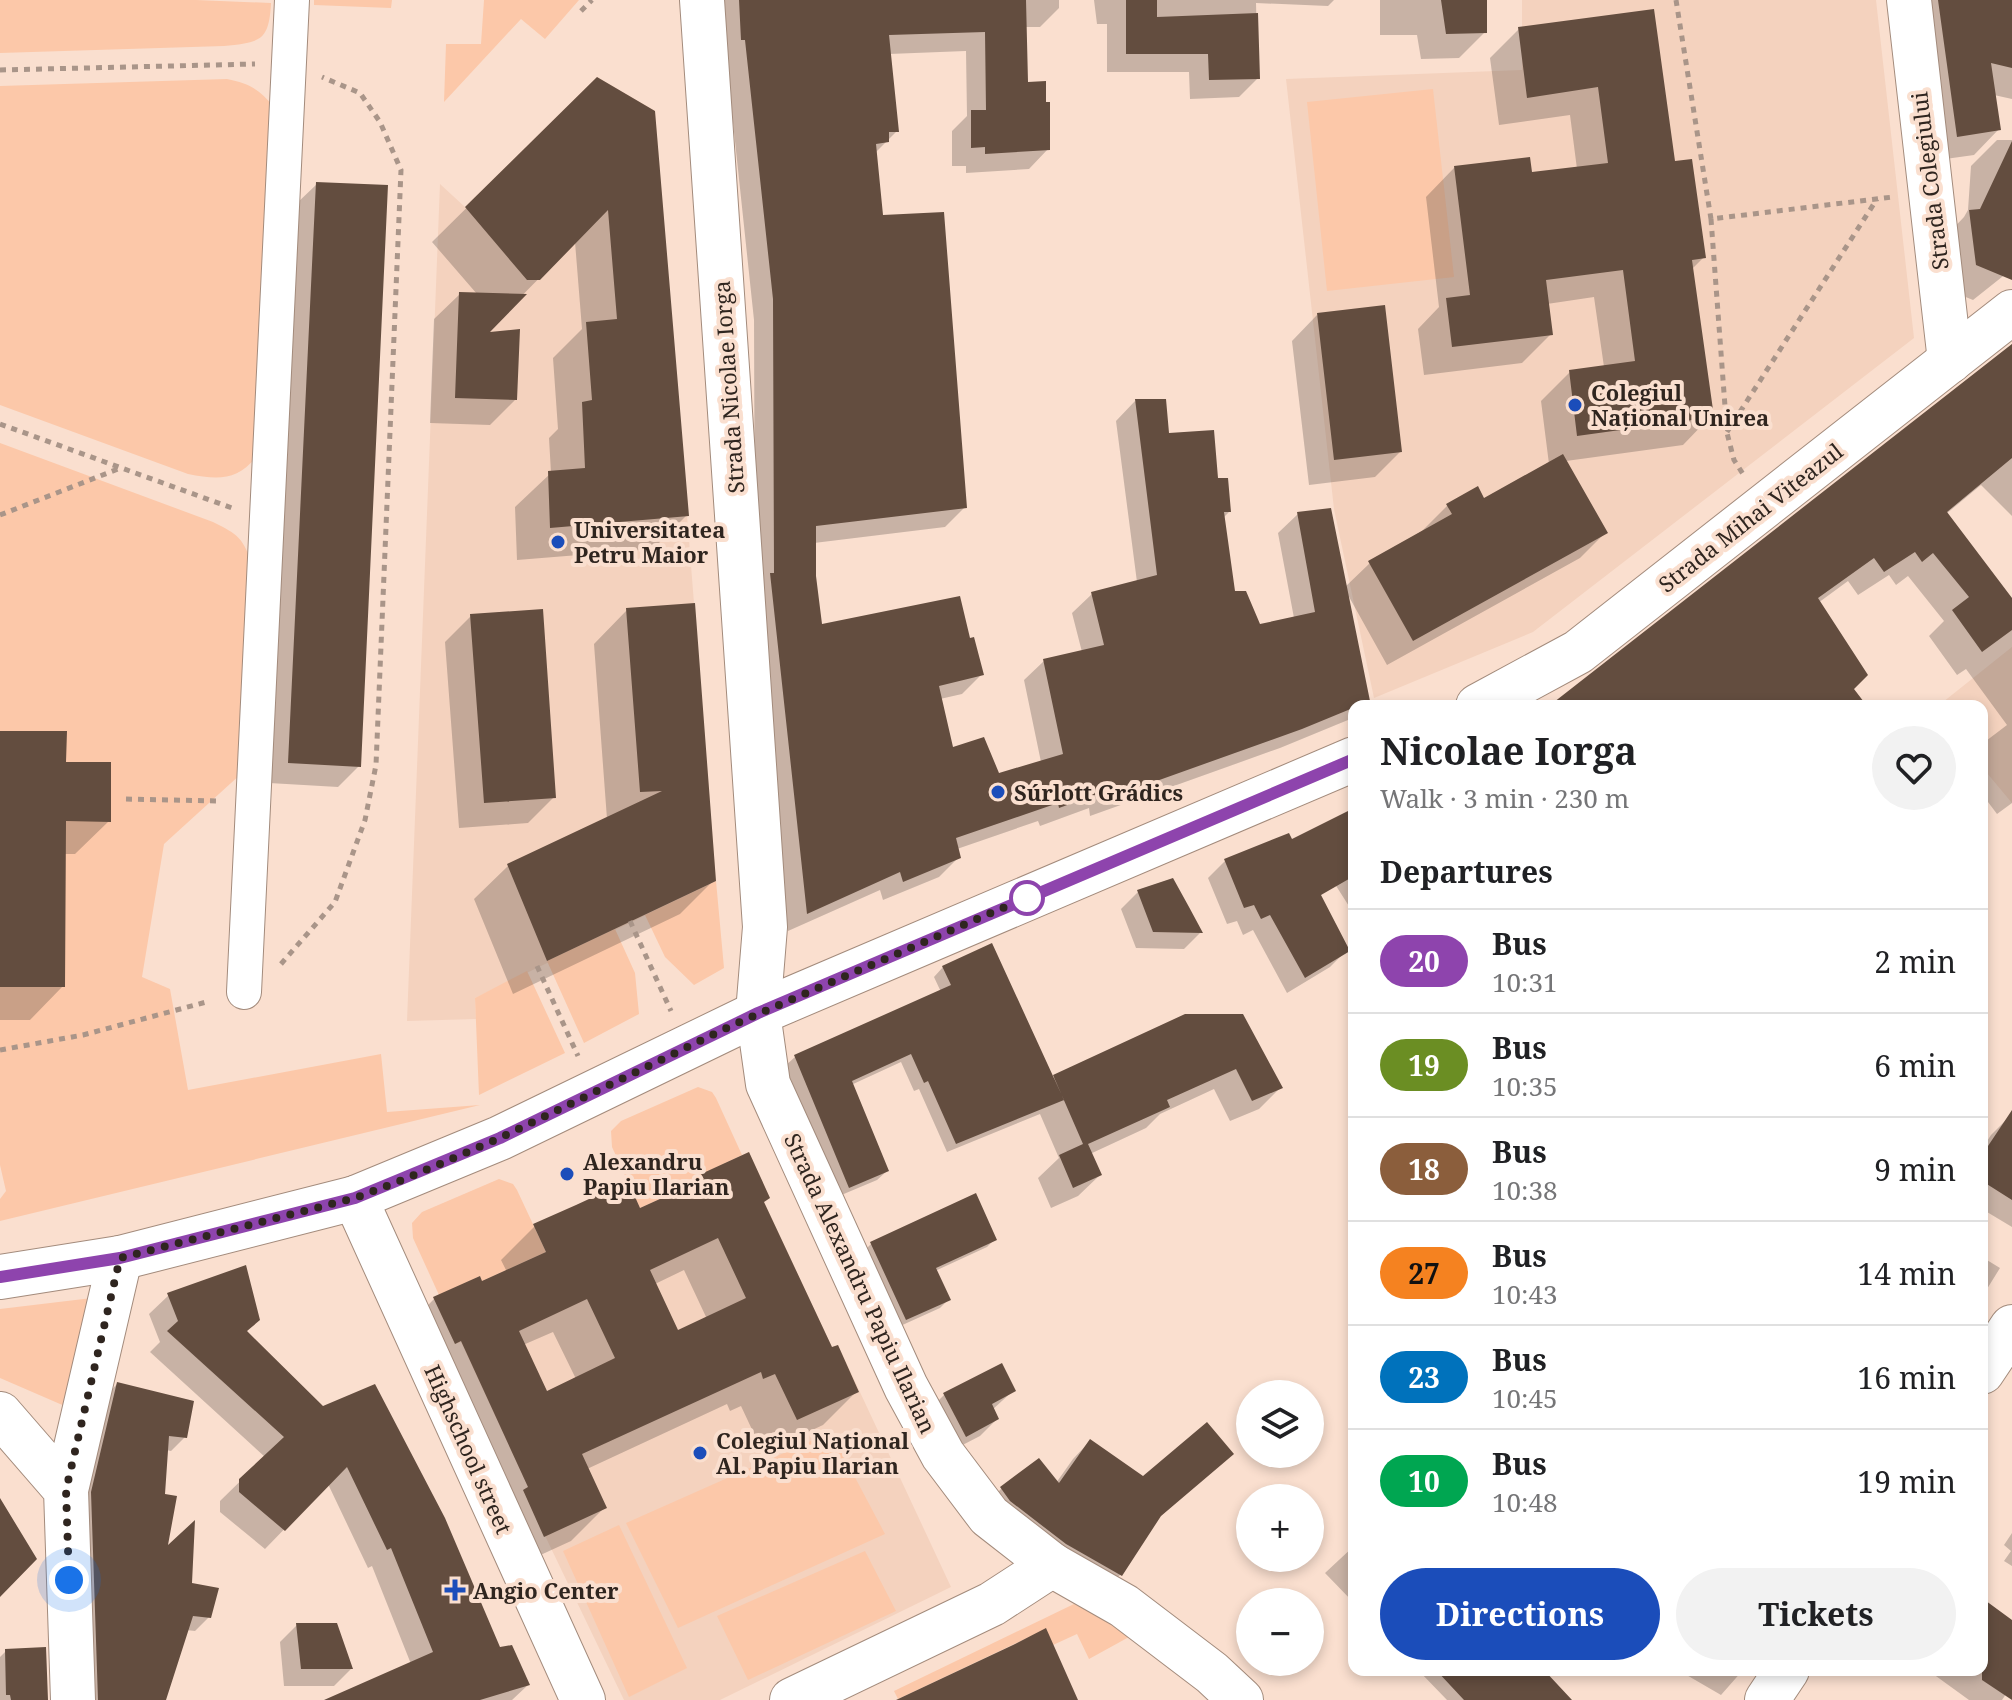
<!DOCTYPE html>
<html lang="en">
<head>
<meta charset="utf-8">
<style>
  body { margin:0; font-family:"Noto Serif",serif; background:#f2f2f2; color:#202124; height:100vh; display:flex; flex-direction:column; font-size:30px; white-space:nowrap }
  * { box-sizing:border-box; margin:0 }
  p { font-size:26px; color:#757577 }
  .icon { flex:none; width:44px; height:44px; fill:none; stroke:currentColor; stroke-width:2; stroke-linecap:round; stroke-linejoin:round }
  .map { position:relative; flex:1; overflow:hidden }
  .sheet { position:absolute; left:1348px; top:700px; width:640px; height:976px; display:flex; flex-direction:column; background:#fff; border-radius:16px; box-shadow:0 4px 12px #0003 }
  .sheet>* { flex:none }
  .badge { padding:0 16px; border-radius:26px; font-size:28px; line-height:52px }
  .tools { position:absolute; left:1236px; top:1380px; display:grid; gap:16px }
  .tools a { display:grid; place-items:center; width:88px; height:88px; border-radius:50%; background:#fff; box-shadow:0 4px 12px #0003; font-size:40px }
  .you { position:absolute; width:40px; height:40px; margin:-20px; border:6px solid #fff; border-radius:50%; background:#1a73e8; box-shadow:0 0 0 12px #1a73e833 }
  .map>.badge { position:absolute; translate:-50% -50%; box-shadow:0 0 0 4px #fff }
  h2 { padding:0 32px; font-size:30px; line-height:72px }
  .round { display:grid; place-items:center; flex:none; width:84px; height:84px; border-radius:42px; background:#f2f2f2 }
  .summary { display:flex; align-items:center; justify-content:space-between; height:136px; padding:0 32px }
  h1 { font-size:38px; font-weight:700; line-height:60px }
  .button { display:flex; gap:16px; margin-top:auto; padding:16px 32px }
  .button a { flex:1; height:92px; border-radius:48px; background:#1b4dba; color:#fff; font-size:32px; font-weight:700; line-height:92px; text-align:center }
  .button a+a { background:#f2f2f2; color:#202124 }
  ul { padding:0; list-style:none }
  li { display:flex; align-items:center; gap:24px; height:104px; padding:0 32px; border-top:2px solid #e0e0e0 }
  li div { flex:1 }
  li b { display:block; font-size:30px }
  li em { font-style:normal }
  li .badge { min-width:88px; font-weight:700; text-align:center }
  .map>svg:first-child { display:block }
</style>
</head>
<body>
<div class="map">
<svg width="2012" height="1700" viewBox="0 0 2012 1700">
  <rect width="100%" height="100%" fill="#fadfcf"/>
  <path fill="#f4d2be" d="M1522 0H1876L1914 338 1533 632 1374 698 1334 509 1286 79 1522 70Z
    M597 77 655 111 716 881 475 998 476 1019 407 1021 440 184 465 207Z
    M2012 647V803L1982 767V706H1938Z
    M749 1152 770 1198 764 1202 832 1347 838 1345 951 1587 720 1700H624L523 1490 528 1487 461 1342 455 1344 433 1297 480 1276 483 1280 546 1252 605 1192 628 1181 641 1208 701 1174Z"/>
  <path fill="#fcc8a9" d="M0 0H196L271 3C269 42 260 42 224 46L0 53Z
    M314 0H392L391 8 314 5Z
    M484 0H579L545 39 521 19 444 102 446 44H481Z
    M227 79C248 83 259 89 273 106L257 456C237 481 218 480 188 474L0 405V86Z
    M1433 89 1454 277 1327 291 1307 102Z
    M0 443 213 522C238 534 244 539 252 565L242 773 164 844 142 977 170 989 188 1090 381 1054 387 1112 480 1105 0 1221V1199L6 1191 0 1165Z
    M716 881 724 968 694 985 665 957 645 915Z
    M615 929 635 973 639 1014 584 1043 547 961Z
    M527 971 565 1053 479 1095 475 998Z
    M698 1087 712 1092 716 1098 742 1155 702 1174 704 1179 640 1208 612 1147 611 1131 621 1121Z
    M499 1179 513 1184 517 1190 546 1252 482 1281 480 1276 439 1295 413 1238 412 1223 422 1212Z
    M92 1298 67 1407 0 1378V1309Z
    M831 1432 885 1534 678 1628 626 1523Z
    M619 1525 687 1668 629 1697 563 1551Z
    M865 1551 896 1611 748 1680 717 1616Z
    M1074 1604 1101 1618 1129 1637 1089 1659 1077 1634 1053 1645 1046 1629 898 1699 894 1691Z"/>
  <path fill="#0003" fill-rule="evenodd" d="M720 0H1059V8L1040 27H1024L1026 84 1048 149 1029 169 966 173V166H952V131L967 116 966 51 889 54 897 131 875 153 881 217 965 507 945 527 814 543V576L821 627 969 640 982 674 962 694 940 699 952 749 998 775 1041 762 1024 680 1044 661 1082 652 1072 613 1092 594 1137 582 1116 421 1135 401 1167 435 1216 480 1229 512 1223 518 1233 593 1258 626 1294 618 1278 533 1298 514 1345 587 1370 563 1422 531 1447 506 1484 501 1549 464 1541 401 1570 372 1604 367 1594 297 1547 304 1551 334 1522 363 1424 375 1418 329 1439 307 1426 197 1454 168 1530 174 1577 169 1570 115 1499 125 1490 58 1519 29 1653 11 1673 163 1704 257 1691 270 1711 416 1683 445 1566 461 1606 532 1580 558 1387 665 1348 595 1368 700 1362 706H1354V714L1348 720 1280 748 1090 816 1089 808 1040 826 1038 821 957 849 959 857 939 877 883 900 880 890 788 931 752 595 755 591 754 320Z
    M1094 0H1334L1328 6 1256 3 1258 78 1239 97 1190 99 1189 72H1107V24H1097Z
    M1380 0H1485V32L1459 58 1421 59 1417 35H1380Z
    M1920 0H2012V99L1994 95 1999 129 1974 155 1931 161Z
    M597 79 687 515 653 549 517 560 515 507 551 473 549 438 558 429 553 358 582 329 575 242 484 334 515 400 490 425 430 423 434 319 460 294H477L432 242Z
    M1997 140H2012V269L1973 300 1951 291 1944 238 1964 217 1968 210 1971 166Z
    M317 184 359 766 338 787 269 783 296 204Z
    M1317 315 1400 452 1375 477 1309 485 1292 341Z
    M2012 344V516L1981 485 1946 514 2012 601V803L1997 814 1982 794V744L2007 725 1966 669 1957 675 1929 636 1944 621 1908 576 1896 585 1889 575 1858 595 1848 581 1818 603 1852 689 1864 706H1555Z
    M627 610 714 880 680 914 513 994 474 899 508 866 607 819 594 644Z
    M471 616 554 797 528 823 459 828 445 642Z
    M0 733 64 764 109 821 75 854H64L63 986 30 1020H0Z
    M1354 811V914L1310 845Z
    M1288 835 1347 950 1330 967 1287 993 1253 930 1243 935 1237 921 1227 924 1208 878 1225 861Z
    M1138 892 1200 933 1184 949 1136 948 1121 909Z
    M943 967 1052 1079 1185 1016 1281 1087 1259 1109 1230 1121 1214 1089 1160 1114 1146 1128 1090 1154 1100 1175 1078 1196 1051 1208 1038 1178 1059 1158 1040 1114 947 1152 919 1089 914 1091 901 1062 851 1085 887 1171 877 1180 839 1196 785 1066 795 1057 941 992 934 977Z
    M2008 1118 2012 1121V1227L1982 1209V1149L1991 1135Z
    M703 1175 763 1203 831 1349 857 1391 823 1425 763 1453 741 1406 730 1411 727 1404 587 1469 605 1507 571 1541 510 1569 401 1333 434 1299 507 1272 501 1260 535 1226 639 1211 691 1187ZM684 1270 707 1319 677 1332 655 1284ZM553 1332 576 1379 546 1393 523 1345Z
    M995 1239 987 1247 935 1271 948 1300 940 1308 898 1327 863 1252 871 1244Z
    M1982 1257 2000 1268 1982 1297Z
    M169 1295 246 1332 528 1685 512 1700H332L411 1664 372 1566 368 1568 328 1484 265 1549 220 1512V1501L265 1457 150 1352 160 1342 149 1314Z
    M117 1384 185 1437 171 1451 166 1450 163 1496 165 1551 209 1617 195 1631 186 1630 163 1700H84L78 1508 104 1398Z
    M1014 1390 992 1410 997 1419 980 1436 949 1452 927 1412 944 1395Z
    M1090 1441 1143 1479 1231 1454 1155 1521 1120 1575 1102 1592 984 1506 1001 1489 1039 1460 1056 1483 1073 1459Z
    M2012 1533V1566L2004 1561 2011 1551 2004 1545Z
    M1354 1546V1603L1325 1573Z
    M1982 1600 2012 1623V1685L2002 1700H1969L1929 1671 1982 1670Z
    M297 1625 351 1669 334 1686H284L280 1642Z
    M6 1651 46 1700H0V1657Z
    M1418 1670H1541L1555 1700H1447Z
    M1678 1670H1743L1721 1695Z"/>
  <path fill="#634d3f" fill-rule="evenodd" d="M739 0H1026L1028 82 1046 81V102H1050V150L985 154V147L971 148V110H986L985 32 889 35 899 132H889V142L876 144 883 215 944 212 967 508 816 526V576L822 624 960 596 970 638 974 637 984 675 939 686 953 747 984 737 999 773 1063 754 1043 659 1104 645 1091 592 1157 575 1135 399H1166L1169 433 1214 430 1218 478H1228L1231 512H1224L1235 591H1246L1260 624 1315 612 1297 512 1331 508 1370 701 1302 729 1109 798 1108 790 1059 808 1058 803 956 838 961 858 903 882 900 872 807 914 770 573H774L773 299 745 40H741Z
    M1126 0H1157V17L1258 13 1260 79 1209 80 1208 54H1126Z
    M1441 0H1487V33L1446 34Z
    M1938 0H2012V68L1991 63 2001 130 1957 137Z
    M1654 9 1675 161 1692 159 1706 258 1692 260 1714 417 1577 436 1569 370 1635 361 1623 270 1546 280 1553 335 1452 347 1446 298 1470 295 1454 166 1530 157 1532 172 1608 163 1598 87 1527 98 1518 27Z
    M597 77 655 111 689 516 550 528 548 471 585 468 582 402 592 400 586 322 617 319 608 210 540 280H527L465 207Z
    M2012 141V280L1976 265 1969 210 1980 209Z
    M316 182 388 185 361 767 288 763Z
    M459 292 527 294 490 332 520 329 517 400 455 398Z
    M1385 305 1402 452 1334 460 1317 313Z
    M2012 344V458L1947 512 2012 598V630L1982 652 1952 610 1969 597 1933 553 1922 562 1915 552 1884 572 1874 558 1818 598 1868 675 1854 689 1867 706H1549Z
    M1563 454 1608 533 1413 641 1368 561 1452 514 1446 504 1478 486 1484 498Z
    M695 603 716 881 547 961 507 864 662 791 640 792 626 608Z
    M543 609 556 798 484 803 470 614Z
    M0 731H67L66 762H111V822L66 821 65 987H0Z
    M1354 808V876L1321 895 1350 951 1305 978 1270 915 1261 919 1254 905 1244 908 1224 859 1289 833 1292 839Z
    M1173 878 1189 907 1203 933 1153 932 1137 890Z
    M992 943 1064 1100 956 1144 928 1081 924 1083 911 1054 852 1081 889 1171 849 1188 794 1055 951 985 942 966Z
    M1185 1014H1243L1283 1088 1252 1101 1236 1069 1167 1100 1170 1107 1088 1144 1102 1175 1073 1188 1059 1155 1083 1144 1053 1075Z
    M2012 1110V1200L1982 1181V1155Z
    M749 1152 770 1198 764 1202 832 1347 838 1345 859 1392 797 1420 775 1374 763 1379 761 1372 582 1454 607 1508 544 1537 523 1490 528 1487 461 1341 455 1344 433 1297 480 1276 482 1281 546 1252 533 1224 576 1205 628 1181 640 1208 704 1179 701 1174ZM718 1238 746 1298 678 1330 650 1270ZM587 1299 615 1358 547 1391 519 1331Z
    M976 1193 997 1240 936 1268 951 1300 906 1320 870 1242Z
    M246 1265 260 1320 247 1331 323 1406 375 1384 445 1518 500 1647 512 1645 530 1685 480 1700H324L433 1652 391 1548 387 1550 347 1467 285 1531 239 1492V1479L284 1437 167 1331 178 1321 167 1293Z
    M1002 1363 1016 1391 992 1404 999 1419 966 1437 943 1393Z
    M117 1382 194 1401 187 1438 169 1436 165 1494 177 1496 168 1545 195 1520 192 1583 219 1588 211 1618 193 1616 166 1700H98L91 1492Z
    M1207 1422 1234 1454 1161 1516 1122 1576 1066 1544 1010 1501 1000 1487 1039 1458 1059 1483 1090 1439 1143 1476Z
    M0 1498 37 1559 0 1597Z
    M1982 1598 2012 1620V1700L1982 1680Z
    M296 1623H337L353 1669H301Z
    M1046 1628 1078 1700H896L1013 1645Z
    M46 1647 48 1700H11L10 1695H6L5 1649Z
    M1436 1670H1544L1572 1700H1464Z"/>
  <g fill="none" stroke-linecap="round" stroke-linejoin="round">
    <defs>
      <path id="pedestrian" d="M244 992 292 0"/>
      <path id="minor" d="M702 0 765 927 758 1013
        M1909 0 1950 361
        M355 1198 583 1700
        M1982 1372 2012 1327
        M0 1414 66 1490
        M73 1700 66 1490 120 1258
        M792 1700 992 1604 1052 1565
        M1767 1700 1787 1670"/>
      <path id="tertiary" d="M758 1013 768 1084 906 1387 943 1455 989 1516 1052 1565 1124 1606 1212 1673 1241 1700"/>
      <path id="secondary" d="M1478 706 1578 652 2012 312
        M0 1277 120 1258 355 1198 500 1138 758 1013 1354 759"/>
    </defs>
    <use href="#pedestrian" stroke="#a38b7c" stroke-width="36"/>
    <use href="#minor" stroke="#a38b7c" stroke-width="46"/>
    <use href="#tertiary" stroke="#a38b7c" stroke-width="46"/>
    <use href="#secondary" stroke="#a38b7c" stroke-width="46"/>
    <path stroke="#a99589" stroke-width="5" stroke-dasharray="6 6" stroke-linecap="butt" d="M1676 0 1711 219 1893 197
      M581 11 592 0
      M0 70 255 64
      M1711 219 1727 433 1734 460 1743 474
      M0 424 232 508
      M1727 432 1877 199
      M0 515 118 469
      M126 799 220 801
      M630 921 671 1011
      M281 964 335 902 365 820 376 765 401 170 380 122 360 93 322 77
      M537 966 578 1056
      M0 1050 83 1035 210 1001"/>
    <use href="#pedestrian" stroke="#fff" stroke-width="34"/>
    <use href="#minor" stroke="#fff" stroke-width="44"/>
    <use href="#tertiary" stroke="#fff" stroke-width="44"/>
    <use href="#secondary" stroke="#fff" stroke-width="44"/>
  </g>
  <g fill="none" stroke-linecap="round" stroke-linejoin="round">
    <defs>
      <path id="line" d="M0 1277 120 1258 355 1198 500 1138 758 1013 1354 759"/>
    </defs>
    <use href="#line" stroke="#fff" stroke-width="18"/>
    <use href="#line" stroke="#8e44ad" stroke-width="12"/>
    <path stroke="#2f251f" stroke-width="8" stroke-dasharray="0 14.4" d="M69 1580 66 1490 120 1258 355 1198 405 1179 500 1138 735 1024 1035 894 1027 898"/>
  </g>
  <g fill="#1b4dba" stroke="#fadfcf" stroke-width="3">
    <circle cx="1575" cy="405" r="8"/>
    <circle cx="558" cy="542" r="8"/>
    <circle cx="998" cy="792" r="8"/>
    <circle cx="567" cy="1174" r="8"/>
    <circle cx="700" cy="1453" r="8"/>
    <path d="M451 1578h8v8h8v8h-8v8h-8v-8h-8v-8h8z"/>
  </g>
  <circle fill="#fff" stroke="#8e44ad" stroke-width="4" cx="1027" cy="898" r="16"/>
  <g text-anchor="middle" dominant-baseline="central" stroke-width="8" stroke-linejoin="round" paint-order="stroke">
    <g font-size="22" fill="#2f251f" stroke="#fadfcf">
      <text transform="translate(1929 181) rotate(-97)">Strada Colegiului</text>
      <text transform="translate(728 387) rotate(-94)">Strada Nicolae Iorga</text>
      <text transform="translate(1750 517) rotate(-38)">Strada Mihai Viteazul</text>
      <text transform="translate(861 1283) rotate(65)">Strada Alexandru Papiu Ilarian</text>
      <text transform="translate(469 1449) rotate(66)">Highschool street</text>
    </g>
    <g font-size="22" font-weight="bold" fill="#2f251f" stroke="#fadfcf" text-anchor="start">
      <text x="1591" y="392">Colegiul<tspan x="1591" dy="25">Național Unirea</tspan></text>
      <text x="574" y="529">Universitatea<tspan x="574" dy="25">Petru Maior</tspan></text>
      <text x="1014" y="792">Súrlott Grádics</text>
      <text x="583" y="1161">Alexandru<tspan x="583" dy="25">Papiu Ilarian</tspan></text>
      <text x="716" y="1440">Colegiul Național<tspan x="716" dy="25">Al. Papiu Ilarian</tspan></text>
      <text x="473" y="1590">Angio Center</text>
    </g>
  </g>
</svg>
<div class="tools">
<a><svg class="icon" aria-label="layers" viewBox="0 0 24 24"><path d="M12 4l9 5-9 5-9-5zM3 14l9 5 9-5"/></svg></a>
<a>+</a>
<a>−</a>
</div>
<div class="you" style="left:69px;top:1580px"></div>
<section class="sheet">
<div class="summary"><div><h1>Nicolae Iorga</h1><p>Walk · 3 min · 230 m</p></div><a class="round"><svg class="icon" aria-label="heart" viewBox="0 0 24 24"><path d="M12 20l-8-8c-3-5 5-10 8-4 3-6 11-1 8 4z"/></svg></a></div>
<h2>Departures</h2>
<ul>
<li><span class="badge" style="background:#8e44ad;color:#fff">20</span><div><b>Bus</b><p>10:31</p></div><em>2 min</em></li>
<li><span class="badge" style="background:#6b8e23;color:#fff">19</span><div><b>Bus</b><p>10:35</p></div><em>6 min</em></li>
<li><span class="badge" style="background:#8b5e3c;color:#fff">18</span><div><b>Bus</b><p>10:38</p></div><em>9 min</em></li>
<li><span class="badge" style="background:#f58220;color:#111">27</span><div><b>Bus</b><p>10:43</p></div><em>14 min</em></li>
<li><span class="badge" style="background:#0072bc;color:#fff">23</span><div><b>Bus</b><p>10:45</p></div><em>16 min</em></li>
<li><span class="badge" style="background:#00a651;color:#fff">10</span><div><b>Bus</b><p>10:48</p></div><em>19 min</em></li>
</ul>
<div class="button"><a>Directions</a><a>Tickets</a></div>
</section>
</div>
</body>
</html>
